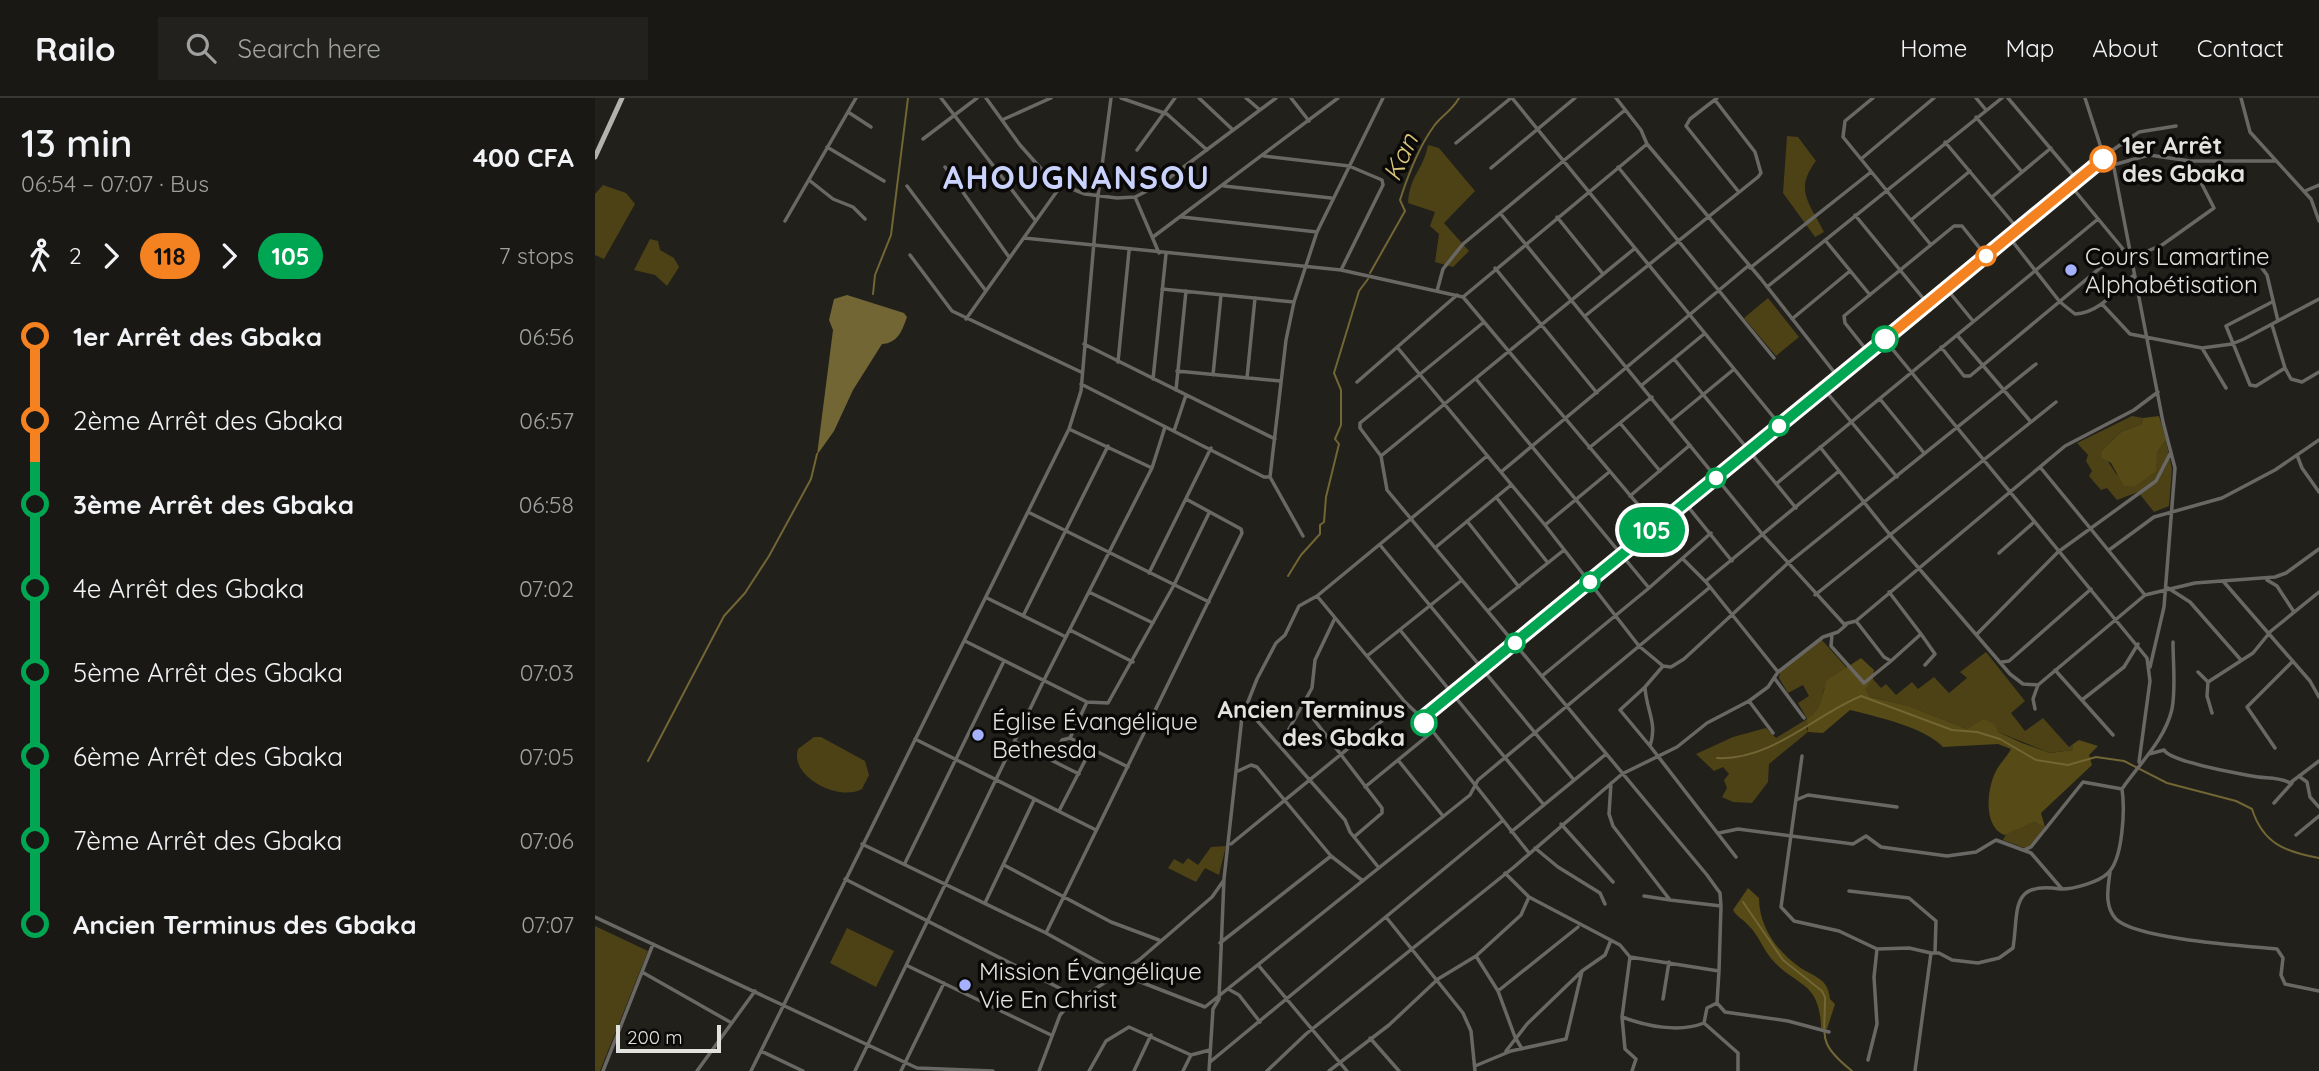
<!DOCTYPE html>
<html lang="en">
<head>
<meta charset="utf-8">
<style>
  body { margin:0; font-family:Quicksand,sans-serif; background:#22211d; color:#f1f3f6; height:100vh; display:flex; flex-direction:column; font-size:26px; white-space:nowrap }
  * { box-sizing:border-box; margin:0 }
  p { font-size:23px; color:#9fa0a0 }
  .icon { flex:none; width:38px; height:38px; fill:none; stroke:currentColor; stroke-width:2; stroke-linecap:round; stroke-linejoin:round }
  .map { position:relative; flex:1; overflow:hidden }
  .drawer { display:flex; flex-direction:column; background:#191814; width:595px }
  .drawer>* { flex:none }
  .badge { padding:0 14px; border-radius:23px; font-size:24px; line-height:46px }
  .scale { position:absolute; left:21px; bottom:18px; width:105px; box-sizing:border-box; padding-left:7px; border:4px solid #e2e2de; border-top:0; font-size:19px; line-height:24px; white-space:nowrap; color:#e2e2de; -webkit-text-stroke:5px #0a0908; paint-order:stroke }
  .map>.badge { position:absolute; translate:-50% -50%; box-shadow:0 0 0 4px #fff }
  .legs { display:flex; align-items:center; gap:10px; height:77px; padding:0 21px; font-size:23px }
  .legs p { margin-inline-start:auto }
  .headline { display:flex; align-items:center; justify-content:space-between; height:119px; padding:0 21px }
  h1 { font-size:38px; font-weight:600; line-height:52px }
  ul { padding:0 21px; list-style:none }
  li { display:flex; align-items:center; gap:24px; height:84px; font-size:26px }
  li i { display:grid; place-items:center; width:10px; height:100%; margin:0 9px; background:currentColor }
  li i::after { content:''; width:18px; height:18px; margin:-9px; border:5px solid; border-radius:50%; background:#191814 }
  li p { margin-inline-start:auto }
  li:first-child i { background:linear-gradient(#0000 50%,currentColor 0) }
  li:last-child i { background:linear-gradient(currentColor 50%,#0000 0) }
  header { display:flex; align-items:center; gap:42px; box-sizing:border-box; height:98px; padding:0 35px; background:#191814; border-bottom:2px solid #373734 }
  header strong { font-size:33px }
  nav { display:flex; gap:38px; margin-inline-start:auto; font-size:24px }
  .search { width:490px; height:63px; background:#22211d; display:flex; align-items:center; gap:18px; box-sizing:border-box; padding:0 24px; border-radius:0px; color:#9fa0a0; font-size:26px }
  main { display:flex; flex:1; min-height:0 }
  .map>svg:first-child { display:block }
</style>
</head>
<body>
<header>
<strong>Railo</strong>
<div class="search"><svg class="icon" aria-label="search" viewBox="0 0 24 24"><circle cx="10" cy="10" r="6"/><path d="M15 15l6 6"/></svg>Search here</div>
<nav><a>Home</a><a>Map</a><a>About</a><a>Contact</a></nav>
</header>
<main>
<section class="drawer">
<div class="headline"><div><h1>13 min</h1><p>06:54 – 07:07 · Bus</p></div><b>400 CFA</b></div>
<div class="legs"><svg class="icon" aria-label="walk" viewBox="0 0 24 24"><circle cx="13" cy="4" r="2"/><path d="M13 8l-2 6 4 7M11 14l-3 7M7 12l3-4h3l4 4"/></svg>2<svg class="icon" aria-label="forward" viewBox="0 0 24 24"><path d="M9 5l7 7-7 7"/></svg><b class="badge" style="background:#f58220;color:#111">118</b><svg class="icon" aria-label="forward" viewBox="0 0 24 24"><path d="M9 5l7 7-7 7"/></svg><b class="badge" style="background:#00a651;color:#fff">105</b><p>7 stops</p></div>
<ul>
<li><i style="color:#f58220"></i><b>1er Arrêt des Gbaka</b><p>06:56</p></li>
<li><i style="color:#f58220"></i><span>2ème Arrêt des Gbaka</span><p>06:57</p></li>
<li><i style="color:#00a651"></i><b>3ème Arrêt des Gbaka</b><p>06:58</p></li>
<li><i style="color:#00a651"></i><span>4e Arrêt des Gbaka</span><p>07:02</p></li>
<li><i style="color:#00a651"></i><span>5ème Arrêt des Gbaka</span><p>07:03</p></li>
<li><i style="color:#00a651"></i><span>6ème Arrêt des Gbaka</span><p>07:05</p></li>
<li><i style="color:#00a651"></i><span>7ème Arrêt des Gbaka</span><p>07:06</p></li>
<li><i style="color:#00a651"></i><b>Ancien Terminus des Gbaka</b><p>07:07</p></li>
</ul>
</section>
<div class="map">
<svg width="1724" height="973" viewBox="0 0 1724 973">
  <rect width="100%" height="100%" fill="#21201b"/>
  <path fill="#4c4216" d="M1192 38 1203 39 1221 63C1199 92 1214 104 1229 134L1220 139 1188 95Z
    M833 47 844 50 880 93 849 125 874 153 858 169 840 164 844 136 835 128 840 114 813 105C815 76 828 73 833 47Z
    M8 87 31 95 40 106 9 161 0 157V96Z
    M55 141 63 143 65 152 79 160 84 169 72 188 60 177 39 172Z
    M1173 200 1204 239 1181 258 1149 220Z
    M1537 318 1548 320 1546 326 1526 334 1506 353 1522 377 1562 354 1571 342 1577 371 1574 408 1559 414 1543 394 1522 402 1512 390 1506 392 1494 378 1497 373 1491 363 1493 357 1482 345Z
    M1226 541 1252 570 1229 590 1228 605 1211 628 1213 634 1174 666 1173 684 1157 705 1138 704 1127 699 1132 690 1129 682 1134 676 1128 669 1119 673 1101 656 1138 639 1171 630 1181 640 1212 621 1203 605 1214 598 1208 587 1193 595 1184 580 1185 574Z
    M1391 554 1430 603 1416 615 1430 633 1448 620 1474 649 1478 646V652L1455 655 1403 634 1372 631 1314 608 1276 599 1269 592 1278 581 1286 590 1291 586 1301 597 1317 584 1323 591 1339 579 1354 595 1372 580 1365 574Z
    M219 639H226L270 663 274 677 267 691C245 704 194 679 203 651Z
    M1439 724 1450 729 1435 749 1432 751 1408 742 1412 734Z
    M631 748 624 777 610 770 601 784 573 770 579 761 588 766 593 760 603 767 616 749Z
    M0 828 53 853 5 973H0Z
    M252 830 299 853 281 889 235 865Z"/>
  <path fill="#564a17" d="M1564 318 1571 342 1562 354 1561 373 1540 388H1529L1516 365 1507 360 1506 353 1526 334 1546 326 1548 320Z
    M1266 560 1279 572 1278 581 1270 592 1276 599 1314 608 1372 631 1389 621 1400 627 1403 634 1427 645 1455 655 1478 652V646L1484 642 1503 648 1494 657 1497 667 1446 715 1450 729 1439 724 1409 737C1388 728 1392 692 1400 675 1404 666 1412 659 1416 651L1403 646 1348 649C1329 629 1283 619 1255 612L1228 635 1213 634 1212 621C1228 611 1227 600 1231 583Z
    M1153 790 1164 800C1164 828 1181 852 1203 868 1218 879 1233 879 1235 901L1240 906 1232 931 1226 930C1225 881 1199 889 1175 859 1167 849 1163 836 1153 827 1148 821 1142 819 1138 812Z"/>
  <path fill="#726634" d="M252 197 309 215 312 219C307 233 303 245 287 246L258 292 239 333 222 357 238 232 234 222 239 201Z"/>
  <g fill="none" stroke-linecap="round" stroke-linejoin="round">
    <path stroke="#726634" stroke-width="2" d="M775 175 810 113 805 102C813 77 823 50 839 28 847 17 856 14 864 0
      M278 196 280 177 296 137 313 0
      M693 478 706 457 725 436V427L729 424 731 399 744 346 740 341 746 327V292L739 275 764 193 773 181
      M1122 660C1176 663 1218 618 1266 598L1357 632 1382 634 1405 641 1441 662 1473 667 1501 659 1529 663 1572 685 1641 703 1657 711C1668 746 1691 754 1724 760
      M53 663 129 518 150 495 174 458 216 381 222 356
      M1148 804 1188 862 1227 893 1230 899C1230 940 1222 945 1257 973"/>
    <path stroke="#696865" stroke-width="3.5" d="M346 0 440 122
      M391 0 425 47 457 83 490 96 522 100 540 99 566 86 681 0
      M526 0 572 16 612 52
      M604 0 638 32
      M651 0 665 12
      M696 0 714 23
      M917 0 1185 327
      M1122 0 1095 21 1091 28 1143 93
      M1278 0 1250 23 1248 39 1336 147
      M1381 0 1391 12
      M1413 0 1482 82
      M1490 0 1509 59
      M1646 0 1655 34 1716 101 1724 123
      M253 14 276 29
      M1381 19 1427 74
      M407 22 456 0
      M328 41 382 0
      M1350 44 1423 131
      M861 45 916 0
      M1052 46 1166 181 1243 279
      M232 49 289 83
      M542 52 580 0
      M669 58 754 68 787 82 788 87 746 172
      M1509 58 1544 34 1581 28
      M1266 61 1339 0
      M1508 61 1519 70 1568 324 1580 370 1569 509 1555 569
      M1518 67 1554 57 1595 63H1681
      M350 69 414 159
      M1023 69 1179 260
      M896 70 980 0
      M214 82 238 101 258 109 270 121
      M312 88 391 193
      M629 88 736 100
      M1476 88 1528 151
      M1710 93 1724 87
      M540 99 564 155
      M1397 99 1456 50
      M905 115 1168 437 1249 526 1261 523 1470 348 1539 312 1563 294
      M1260 117 1332 205
      M587 119 722 134
      M962 119 1008 176
      M1316 122 1375 73
      M190 123 261 0
      M558 139 743 0
      M1414 139 1465 204 1480 216C1504 215 1522 192 1539 177
      M429 140 746 172 868 199 1061 428
      M1230 142 1275 197
      M315 157 357 213 486 274
      M1536 160 1567 147 1619 110 1595 63
      M1664 166 1672 177 1683 223
      M900 170 1002 295
      M1155 170 1276 74
      M1172 189 1407 0
      M1351 190 1378 223
      M567 191 699 204
      M842 193 848 171 868 146 1030 12
      M868 199 1052 46 1046 32 1021 0
      M1677 204 1631 228 1655 287 1661 288 1690 270
      M1507 206 1535 236 1607 250 1637 246 1649 241 1724 201
      M990 218 1163 79 1166 75 1160 54 1120 2
      M371 221 465 89
      M1197 221 1255 173
      M889 224 765 325V330L786 358 792 392 1112 777 1125 795 1126 808
      M1677 227 1690 270 1696 281 1707 284 1724 274
      M1362 237 1436 324
      M1289 241 1552 560 1555 583 1544 664
      M489 246 680 341
      M802 249 950 427 1044 548 1068 568
      M1346 249 1369 278H1375L1528 151
      M1607 250 1631 290
      M1273 254 1250 225 1249 218 1359 128H1367L1391 158
      M1079 261 1201 410
      M523 264 534 153
      M582 273 685 283
      M618 277 626 197
      M652 280 660 200
      M558 281 571 156
      M881 281 1054 490
      M762 284 862 197
      M486 286 669 379H675
      M1047 287 1109 236
      M1229 291 1302 379
      M581 292 591 193
      M1285 301 1329 355
      M1076 323 1138 272
      M1025 325 1065 373
      M474 331 557 370
      M579 333 591 297
      M1225 349 1296 438 1415 576 1428 586 1443 587 1550 497 1600 485 1680 479 1691 475 1724 451
      M994 350 1057 299
      M1702 357 1707 370 1724 394
      M786 358 1039 151
      M1445 369 1550 497
      M906 374 1153 168
      M1181 386 1503 121
      M1035 398 1095 347
      M901 399 953 465
      M1090 405 1137 463
      M435 415 614 504
      M872 423 924 489
      M950 427 1013 375
      M708 438 675 379 691 242 699 204 722 134 788 0
      M785 447 979 682
      M841 449 916 387
      M1514 452 1559 419 1627 400 1680 372 1724 342
      M1404 455 1438 425
      M554 475 616 350
      M1672 482 1682 488 1699 514
      M1111 483 1244 373
      M1628 483 1715 583 1724 599
      M1573 490 1595 504 1646 562
      M494 494 558 525
      M1220 497 1461 304
      M722 498 810 604 828 621 934 755
      M392 500 471 539
      M893 513 969 452
      M428 518 513 348
      M1261 523 1289 559 1296 563 1326 536 1294 494
      M475 532 538 564
      M805 532 949 707
      M1237 536 1236 548 1269 585 1296 563
      M1326 536 1340 556 1330 567
      M1382 536 1463 454 1561 383 1575 356
      M370 543 492 604 513 605 579 487 614 415
      M772 558 867 482
      M1407 564 1414 563 1496 491
      M1460 572 1518 637
      M1183 574 1228 539 1243 534 1251 527
      M1603 574 1613 584 1612 598 1617 615
      M947 578 1054 490 1116 435
      M1180 581 1209 620
      M1613 584 1658 555 1676 533 1724 494
      M1050 589 1025 612 1055 648
      M1487 602 1529 569 1543 546
      M1154 603 1178 635
      M707 606 787 710V715L759 739
      M651 610 750 722 755 734 784 770
      M1440 611 1438 601 1443 587
      M828 621 1508 61
      M475 640 533 669
      M320 641 501 732
      M420 644 484 676
      M685 647 717 590 720 562 740 520
      M1680 650 1652 609 1697 564
      M1554 656 1569 652C1576 664 1641 675 1657 678 1670 681 1683 678 1695 685L1724 663
      M1207 658 1186 809 1199 823 1244 833 1282 851 1314 850 1336 855 1320 973
      M457 662 467 642 475 640 492 604
      M803 662 848 718
      M643 673 656 667 662 669 736 758 768 783
      M1705 679 1712 684 1715 699 1724 709
      M1016 685 1014 716 1018 728 1075 802 1126 808 1124 873
      M770 689 836 635
      M1201 702 1213 697 1302 709
      M1679 705 1697 685
      M464 713 496 651
      M966 726 1018 784
      M916 734 1011 656
      M1124 735 1143 731 1258 746 1271 738 1286 749 1352 758 1381 754 1401 742 1436 755 1467 791C1479 791 1504 784 1513 775 1528 761 1530 711 1527 691 1544 666 1570 642 1577 611 1581 590 1578 566 1578 544
      M1701 737 1724 718
      M267 746 451 835 525 876 610 909 875 697 883 682 1114 490
      M636 746 809 605
      M940 750 963 769 1005 795 1010 806
      M1429 752 1436 749 1488 684 1527 691
      M1141 759 1055 648C1063 625 1051 612 1050 589L1068 568 1076 569 1089 561 1192 466 1441 266
      M310 765 409 563
      M409 767 516 824 564 842
      M1515 774C1513 790 1509 808 1521 821 1541 841 1650 848 1682 851L1688 860 1686 877 1690 886 1724 893
      M910 775 934 799 1025 847 1035 859 1124 873 1122 905 1130 914 1193 923 1234 934
      M250 781 484 900
      M1254 793 1314 800 1341 823 1340 855
      M1049 798 1075 802
      M390 805 439 702
      M0 819 322 970 398 973
      M791 819 868 915 876 933 880 973
      M451 835 647 435 646 431 591 401
      M625 845 736 758
      M1336 855H1344L1357 862 1383 865 1404 860 1418 850C1424 813 1414 783 1465 791
      M881 858 903 893 920 939 927 951
      M1035 859 1027 919 1030 951 1041 961 1037 973
      M313 868 456 937
      M664 868 752 973
      M47 874 135 924
      M635 892 644 897 665 924
      M903 893 983 829
      M1068 901 1074 864
      M1122 905 1112 910 1109 925 1143 955V973
      M1027 919C1051 928 1084 935 1109 925
      M775 940 804 973
      M166 953 208 973
      M911 953 932 926 987 873 1010 857 1016 842
      M1273 962 1282 926 1279 879 1282 851
      M615 964 907 723
      M880 968 916 953 971 941 987 873
      M8 973 58 846
      M102 973 160 893
      M156 973 474 331 486 293 503 98 516 0
      M260 973 449 582 557 370 570 329
      M306 973 349 885
      M444 973 465 917 471 910 544 862 617 799 629 782
      M494 973 511 943 534 929 596 957 615 952
      M539 973 556 937
      M588 973 596 957
      M614 973 618 911 624 901 629 781 647 619 662 581 681 545 690 537 704 508 722 498 892 358
      M672 973 711 936 919 769 1027 676 1082 649 1112 625 1154 603 1173 589 1183 574 1111 484 1088 461
      M734 973 794 927 843 881 881 858 926 817 934 799"/>
    <path stroke="#b3b2ac" stroke-width="5" d="M0 59 27 0"/>
  </g>
  <g fill="none" stroke-linecap="round" stroke-linejoin="round">
    <defs>
      <path id="line-1" d="M1290 241 1508 61"/>
      <path id="line-2" d="M829 625 830 618 1290 241"/>
    </defs>
    <use href="#line-1" stroke="#fff" stroke-width="16"/>
    <use href="#line-2" stroke="#fff" stroke-width="16"/>
    <use href="#line-1" stroke="#f58220" stroke-width="10"/>
    <use href="#line-2" stroke="#00a651" stroke-width="10"/>
  </g>
  <g fill="#fff" stroke="#f58220" stroke-width="3.5">
    <circle cx="1508" cy="61" r="12"/>
    <circle cx="1391" cy="158" r="9"/>
  </g>
  <g fill="#a5b1fc" stroke="#0a0908" stroke-width="2.5">
    <circle cx="1476" cy="172" r="7"/>
    <circle cx="383" cy="637" r="7"/>
    <circle cx="370" cy="887" r="7"/>
  </g>
  <g fill="#fff" stroke="#00a651" stroke-width="3.5">
    <circle cx="1290" cy="241" r="12"/>
    <circle cx="1184" cy="328" r="9"/>
    <circle cx="1121" cy="380" r="9"/>
    <circle cx="995" cy="484" r="9"/>
    <circle cx="920" cy="545" r="9"/>
    <circle cx="829" cy="625" r="12"/>
  </g>
  <g text-anchor="middle" dominant-baseline="central" stroke-width="7" stroke-linejoin="round" paint-order="stroke">
    <g font-size="24" font-weight="bold" fill="#e2e2de" stroke="#0a0908" text-anchor="start">
      <text x="1527" y="47">1er Arrêt<tspan x="1527" dy="28">des Gbaka</tspan></text>
      <text x="810" y="611" text-anchor="end">Ancien Terminus<tspan x="810" dy="28">des Gbaka</tspan></text>
    </g>
    <g font-size="24" fill="#e2e2de" stroke="#0a0908" text-anchor="start">
      <text x="1490" y="158">Cours Lamartine<tspan x="1490" dy="28">Alphabétisation</tspan></text>
      <text x="397" y="623">Église Évangélique<tspan x="397" dy="28">Bethesda</tspan></text>
      <text x="384" y="873">Mission Évangélique<tspan x="384" dy="28">Vie En Christ</tspan></text>
    </g>
    <g font-size="26" font-style="italic" fill="#dac779" stroke="#0a0908">
      <text transform="translate(805 59) rotate(-65)">Kan</text>
    </g>
    <g font-size="32" font-weight="bold" letter-spacing="2" fill="#cad3fd" stroke="#0a0908">
      <text x="482" y="79">AHOUGNANSOU</text>
    </g>
  </g>
</svg>
<div class="scale">200 m</div>
<b class="badge" style="left:1057px;top:432px;background:#00a651;color:#fff">105</b>
</div>
</main>
</body>
</html>
